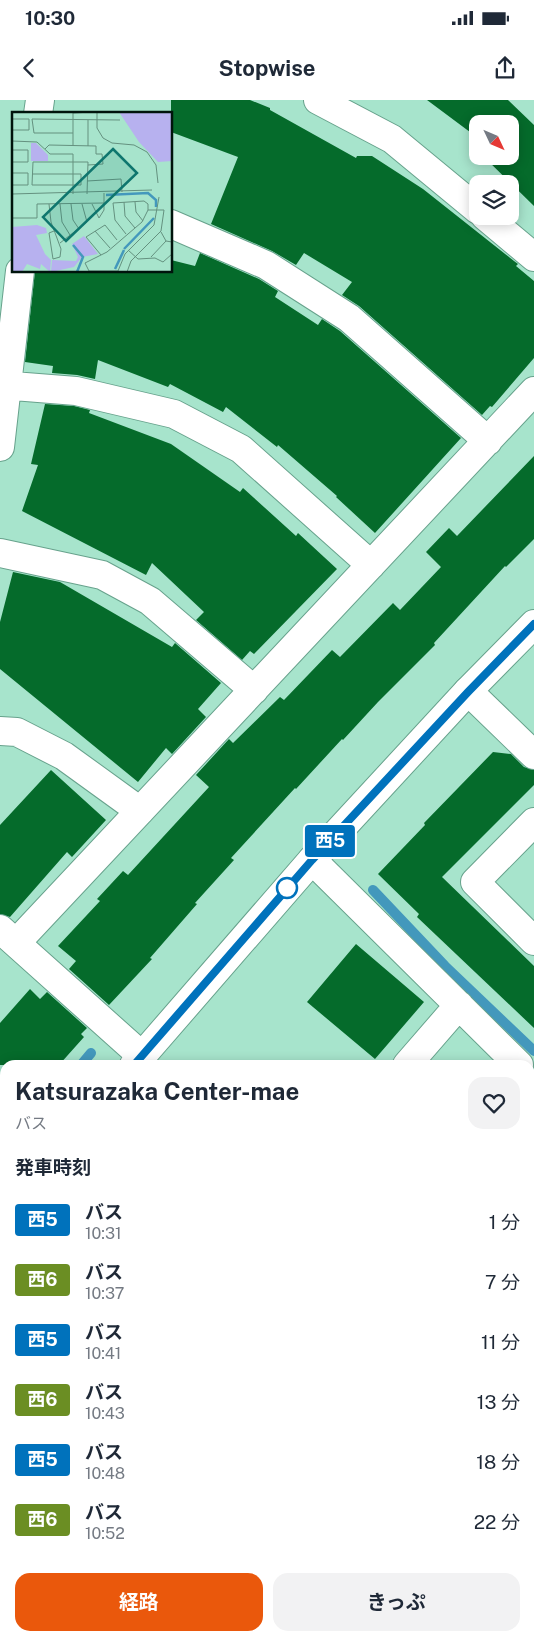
<!DOCTYPE html>
<html lang="ja">
<head>
<meta charset="utf-8">
<style>
  body { margin:0; font-family:"Public Sans","Noto Sans JP",sans-serif; background:#f2f2f3; color:#1f2937; height:100vh; display:flex; flex-direction:column; font-size:19px; white-space:nowrap }
  * { box-sizing:border-box; margin:0 }
  p { font-size:16px; color:#747a83 }
  .icon { flex:none; width:28px; height:28px; fill:none; stroke:currentColor; stroke-width:2; stroke-linecap:round; stroke-linejoin:round }
  .map { position:relative; flex:1; overflow:hidden }
  .drawer { position:absolute; left:0px; top:960px; width:535px; height:581px; display:flex; flex-direction:column; background:#fff; border-radius:15px 15px 0 0; box-shadow:0 2px 12px #0003 }
  .drawer>* { flex:none }
  .badge { padding:0 10px; border-radius:4px; font-size:18px; line-height:32px }
  .needle { width:32px; rotate:134deg }
  .controls { position:absolute; left:469px; top:15px; display:grid; gap:10px }
  .controls a { display:grid; place-items:center; width:50px; height:50px; border-radius:10px; background:#fff; box-shadow:0 2px 12px #0003; font-size:25px }
  .map>.badge { position:absolute; translate:-50% -50%; box-shadow:0 0 0 2px #fff }
  h2 { padding:0 15px; font-size:19px; line-height:45px }
  .round { display:grid; place-items:center; flex:none; width:52px; height:52px; border-radius:15px; background:#f2f2f3 }
  .summary { display:flex; align-items:center; justify-content:space-between; height:85px; padding:0 15px }
  h1 { font-size:24px; font-weight:700; line-height:38px }
  .action { display:flex; gap:10px; margin-top:auto; padding:10px 15px }
  .action a { flex:1; height:58px; border-radius:15px; background:#ea580c; color:#fff; font-size:20px; font-weight:700; line-height:58px; text-align:center }
  .action a+a { background:#f2f2f3; color:#1f2937 }
  ul { padding:0; list-style:none }
  li { display:flex; align-items:center; gap:15px; height:60px; padding:0 15px }
  li div { flex:1 }
  li b { display:block; font-size:19px }
  li em { font-style:normal }
  li .badge { min-width:55px; font-weight:700; text-align:center }
  .status { display:flex; justify-content:space-between; align-items:center; height:35px; padding:0 25px; background:#fff; direction:ltr }
  .status svg { height:14px; fill:currentColor }
  header { display:flex; justify-content:space-between; align-items:center; height:65px; padding:0 15px; background:#fff; font-size:22px; font-weight:700 }
  .map>svg:first-child { display:block }
</style>
</head>
<body>
<div class="status"><b>10:30</b><svg viewBox="0 0 49 12"><path d="M0 12V9h3v3zM5 12V6h3v6zM10 12V3h3v9zM15 12V0h3v12zM26 1h20v11H26zM47 4h2v5h-2z"/></svg></div>
<header><svg class="icon" aria-label="back" viewBox="0 0 24 24"><path d="M15 5l-7 7 7 7"/></svg>Stopwise<svg class="icon" aria-label="share" viewBox="0 0 24 24"><path d="M12 15V3M7 8l5-5 5 5M5 13v7h14v-7"/></svg></header>
<div class="map">
<svg width="534" height="1541" viewBox="0 0 534 1541">
  <rect width="100%" height="100%" fill="#a7e4cc"/>
  <g fill="none" stroke-linecap="round" stroke-linejoin="round">
    <path stroke="#4398bc" stroke-width="10" d="M373 790 445 866 534 951
      M81 965 91 953
      M0 1057 5 1051"/>
  </g>
  <path fill="#056b2b" d="M171 0H250L270 8V10L356 58 357 56H372L423 89 514 161 518 164 516 166 534 181V258L492 307 490 306 482 315 359 206 342 195 352 182 304 153 296 165 272 151 211 124 238 57 171 32Z
    M427 0H508L534 25V106L483 56H510V24H478V38Z
    M200 153 259 179 278 191 275 197 318 225 322 219 340 231 461 338 375 433 336 397 337 396 278 345 277 347 226 307 223 312 170 284 168 287 98 260 95 279 77 275 52 273 53 266 25 262 35 171H171V160L195 166Z
    M45 304 74 306 90 310 89 313 171 344 240 392 243 388 296 436 298 433 337 469 254 554 250 551 242 560 196 520 204 512 152 463 146 475 22 411 38 365 31 364Z
    M534 356V439L506 467 505 466 434 543 435 545 378 602 343 640 342 639 296 689 295 688 231 758 234 760 195 803 197 804 150 858 152 859 109 905 69 869 76 861 58 846 100 801 97 799 123 771 128 775 209 687 196 675 229 639 233 643 280 597 284 600 332 550 340 557 393 503 400 510 441 467 426 452 449 428 457 436Z
    M13 472 60 482 172 547 175 543 221 583 198 609 206 617 172 654 166 648 138 682 0 569V522Z
    M493 652 511 654 524 667 534 670V685L442 777 534 866V928L417 817 419 814 378 774 425 725 424 723Z
    M51 670 106 720 72 757 67 752 10 817 0 814V725Z
    M356 844 424 902 375 959 307 902Z
    M30 889 40 899 47 892 87 928 81 934 84 937 59 965H0V923Z"/>
  <g fill="none" stroke-linecap="round" stroke-linejoin="round">
    <defs>
      <path id="street" d="M318 0 392 39 478 110
        M38 14 40 0
        M485 116 534 157
        M171 124 266 165 349 218 488 341
        M0 285 76 291 174 314 241 349 371 465
        M0 347 20 171
        M0 453 102 475 150 501 254 590
        M468 591 534 655
        M0 631 17 632 64 656 140 711
        M534 722 475 782 534 841
        M312 760 519 965
        M0 829 142 956
        M16 843 534 291
        M407 965 459 905
        M530 1191 534 1187
        M0 1217 5 1221
        M530 1305 534 1308"/>
      <path id="secondary" d="M134 965 312 760 468 591 534 524
        M0 1120 5 1114"/>
    </defs>
    <use href="#street" stroke="#67a28c" stroke-width="30"/>
    <use href="#secondary" stroke="#67a28c" stroke-width="30"/>
    <use href="#street" stroke="#fff" stroke-width="28"/>
    <use href="#secondary" stroke="#fff" stroke-width="28"/>
  </g>
  <g fill="none" stroke-linecap="round" stroke-linejoin="round">
    <defs>
      <path id="line" d="M134 965 312 760 468 592 534 524"/>
    </defs>
    <use href="#line" stroke="#fff" stroke-width="11"/>
    <use href="#line" stroke="#0072bc" stroke-width="8"/>
  </g>
  <circle fill="#fff" stroke="#0072bc" stroke-width="2.5" cx="287" cy="788" r="10"/>
  <g transform="translate(12 12)">
    <rect width="160" height="160" fill="#a7e4cc"/>
    <path d="M19 31H24L36 43V49H19ZM72 124 86 142 70 145 62 155 39 160 40 148 64 149 66 145 60 132Z" fill="#b7b1ef"/>
    <path d="M107 0H160V49L146 50 127 30ZM25 113 34 116 35 121 24 123 33 142 39 148 38 160 29 152 28 157 15 152 10 160H0V115Z" fill="#b7b1ef"/>
    <path fill="none" stroke="#4398bc" stroke-width="2.5" d="M94 83 136 81 144 88V95M61 133 71 145 65 160M112 137 142 106M103 157 112 138"/>
    <path fill="none" stroke="#64917f" stroke-width="1" d="M85 0V16L91 26 100 31 122 33 135 40 144 53 146 71M61 1 80 0M0 7H17V18H0M61 21H22L20 7 108 8M0 29 25 30 38 42H61V82M61 33V0M76 34V8M33 37 37 33 84 34V42H90L91 52 76 53M0 38H16V50H0M0 61H16V73H0M20 62H69V73H20L21 50H76L75 82M75 69 109 67 110 80M0 82 140 78M112 90 113 104 123 116M123 90 124 100 131 109M37 92 39 110 49 137 48 145 41 147 37 121 42 119M48 92 50 110 58 123M59 92 61 108 67 117M80 92 87 106 92 98V81M0 106H25V92L92 91M83 119 98 136M149 120 154 129 160 130M114 122 103 108 101 91 132 89 136 92V98M48 131 75 110 70 92M116 138 126 147 143 146 151 150 160 142M89 143 74 125 93 113 105 128M139 145 154 129M106 159H77L73 151 95 140 130 110 136 98H152L149 119 119 149 115 160M106 159 113 142 142 113 147 85"/>
    <path fill="#0f766e" fill-opacity="0.15" stroke="#0f766e" stroke-width="2.5" d="M101 37 125 61 54 129 31 105Z"/>
    <rect width="160" height="160" fill="none" stroke="#00140c" stroke-width="2.5"/>
  </g>
</svg>
<div class="controls">
<a><svg class="needle" viewBox="-14 -14 28 28"><path d="M0-13l5 13h-10z" fill="#e53935"/><path d="M0 13l5-13h-10z" fill="#747a83"/></svg></a>
<a><svg class="icon" aria-label="layers" viewBox="0 0 24 24"><path d="M12 4l9 5-9 5-9-5zM3 14l9 5 9-5"/></svg></a>
</div>
<b class="badge" style="left:330px;top:741px;background:#0072bc;color:#fff">西5</b>
<section class="drawer">
<div class="summary"><div><h1>Katsurazaka Center-mae</h1><p>バス</p></div><a class="round"><svg class="icon" aria-label="heart" viewBox="0 0 24 24"><path d="M12 20l-8-8c-3-5 5-10 8-4 3-6 11-1 8 4z"/></svg></a></div>
<h2>発車時刻</h2>
<ul>
<li><span class="badge" style="background:#0072bc;color:#fff">西5</span><div><b>バス</b><p>10:31</p></div><em>1 分</em></li>
<li><span class="badge" style="background:#6b8e23;color:#fff">西6</span><div><b>バス</b><p>10:37</p></div><em>7 分</em></li>
<li><span class="badge" style="background:#0072bc;color:#fff">西5</span><div><b>バス</b><p>10:41</p></div><em>11 分</em></li>
<li><span class="badge" style="background:#6b8e23;color:#fff">西6</span><div><b>バス</b><p>10:43</p></div><em>13 分</em></li>
<li><span class="badge" style="background:#0072bc;color:#fff">西5</span><div><b>バス</b><p>10:48</p></div><em>18 分</em></li>
<li><span class="badge" style="background:#6b8e23;color:#fff">西6</span><div><b>バス</b><p>10:52</p></div><em>22 分</em></li>
</ul>
<div class="action"><a>経路</a><a>きっぷ</a></div>
</section>
</div>
</body>
</html>
